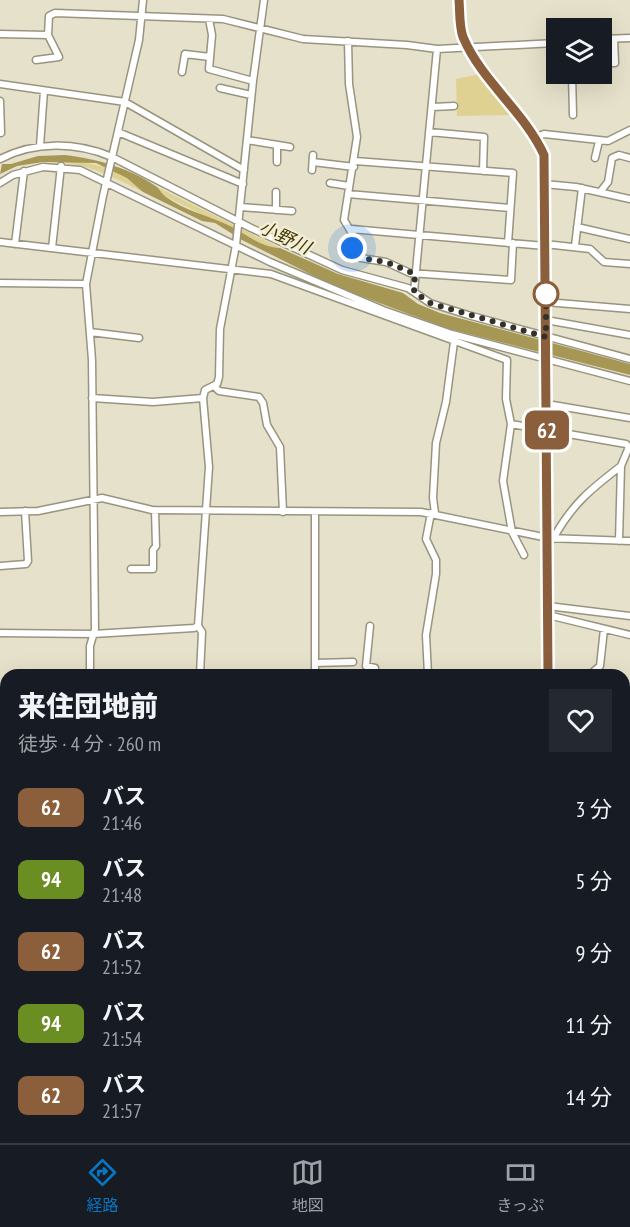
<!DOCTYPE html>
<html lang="ja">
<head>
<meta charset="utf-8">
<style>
  body { margin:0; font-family:"PT Sans Narrow","Noto Sans JP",sans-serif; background:#242831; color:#f1f3f6; height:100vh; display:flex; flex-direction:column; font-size:22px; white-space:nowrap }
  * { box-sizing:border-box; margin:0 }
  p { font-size:20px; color:#9ea1a6 }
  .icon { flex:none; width:33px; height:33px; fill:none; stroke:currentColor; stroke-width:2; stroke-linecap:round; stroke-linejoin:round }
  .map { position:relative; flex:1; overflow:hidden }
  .panel { position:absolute; left:0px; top:669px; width:630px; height:474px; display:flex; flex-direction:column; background:#171b24; border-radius:18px 18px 0 0; box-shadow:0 6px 24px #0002 }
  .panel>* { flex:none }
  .badge { padding:0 12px; border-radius:9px; font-size:21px; line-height:39px }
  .tools { position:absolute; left:546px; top:18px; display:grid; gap:12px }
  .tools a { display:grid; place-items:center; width:66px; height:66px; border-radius:0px; background:#171b24; box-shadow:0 6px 24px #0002; font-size:30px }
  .you { position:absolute; width:30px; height:30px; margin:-15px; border:4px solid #fff; border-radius:50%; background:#1a73e8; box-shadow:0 0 0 9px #1a73e833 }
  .map>.badge { position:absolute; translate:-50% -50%; box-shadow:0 0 0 3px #fff }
  .round { display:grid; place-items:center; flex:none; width:63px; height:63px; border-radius:0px; background:#242831 }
  .overview { display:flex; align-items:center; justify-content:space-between; height:102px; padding:0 18px }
  h1 { font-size:28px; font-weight:800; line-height:45px }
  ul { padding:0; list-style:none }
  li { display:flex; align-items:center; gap:18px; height:72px; padding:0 18px }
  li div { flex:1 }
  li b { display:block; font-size:22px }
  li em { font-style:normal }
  li .badge { min-width:66px; font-weight:700; text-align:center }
  .menu { display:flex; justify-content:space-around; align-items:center; height:84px; border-top:2px solid #363941; background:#171b24; font-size:16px; color:#9ea1a6 }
  .menu a { display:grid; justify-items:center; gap:3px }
  .menu .on { color:#0877c2 }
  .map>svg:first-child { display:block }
</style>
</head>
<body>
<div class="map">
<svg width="630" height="1143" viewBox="0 0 630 1143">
  <rect width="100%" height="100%" fill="#e6e1ca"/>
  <path fill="#dfd192" d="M481 74 512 115 457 116 456 79Z
    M70 161C93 163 130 170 143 192 115 178 87 163 55 162Z
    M157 187 280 248H273L245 236 165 196Z
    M0 715H6V853H0Z"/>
  <path fill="#a69754" d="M65 155C97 159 130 168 157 187 160 190 163 195 166 197 185 211 210 216 230 226 246 234 262 248 280 248L338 274 403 293 418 304 440 313 630 364V375L449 329 334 286 242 240 215 223 202 221 143 192 127 178 96 163 43 162 17 166 0 174 2 164H11L38 156Z"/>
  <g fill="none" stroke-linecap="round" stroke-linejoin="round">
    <defs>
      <path id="minor" d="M209 19 212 35 209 69 253 81
        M0 34 48 35 49 16 55 13 223 19 303 39 407 45 437 49 556 43
        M602 39 630 38
        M348 41 349 84 357 137 344 220 353 235 354 252 361 258 386 262 410 273 511 280 513 243
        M36 60 59 57 48 35
        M605 63H615L614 39
        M182 72 185 54 210 57
        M572 74 573 115
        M0 84 125 102 244 170
        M220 88 251 95
        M0 101 1 133
        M432 107 454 106
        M118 132 243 184
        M429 132 484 137 483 171
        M536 137 544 134 608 141 630 130
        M247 140 290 147
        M40 146 44 91
        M595 158 599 141
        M0 159C35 141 76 142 112 157L251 228 342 270 408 288 430 303 468 315 630 359
        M355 161 513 173 508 243
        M277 162V145
        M313 162 354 167
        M312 170 313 155
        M0 183 13 175 43 167 80 170 270 262 383 310 452 334 630 381
        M330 183 349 186
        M544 184 576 187 630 199
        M276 192V210
        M600 192 608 182 612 158 619 155 630 158
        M348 194 510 208
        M241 207 292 211
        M577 227 630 239
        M351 229 545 246
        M0 242 271 274 507 360 506 399 511 424 503 481 512 532 524 555
        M15 244 24 171
        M545 244 590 249 604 262 630 264
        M575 246 582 188
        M52 248 61 166
        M0 283 86 284
        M414 292 437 49
        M546 302 630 309
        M546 320 630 335
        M90 332 139 338
        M214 386 219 391 259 397 263 403 267 425 280 447 283 512
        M92 398 153 402 203 398
        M547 404 630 418
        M511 424 626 444 629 447 621 466 619 541
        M0 512 38 511 102 498 152 510 421 512 548 538 630 541
        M435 513 433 498 436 443 446 402 454 342
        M553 539C572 504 591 489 621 466
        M0 566 26 564 28 561 25 511
        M131 569H153V550L156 546 155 510
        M548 606 630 616
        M548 615 630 635
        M198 626 202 632 200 675
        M370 626 366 666 375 668V675
        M0 633 93 634 194 628 198 626 209 467 203 398 205 390 217 384 219 377 220 329 236 245 253 81 264 0
        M315 663 353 662
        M90 675V646L95 629 92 360 86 284 103 196 139 40 143 0
        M315 675V512
        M428 675 426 635 436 574V560L426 539 431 513
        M593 675V672L600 666 604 629
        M624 754H630
        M0 855H6
        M624 860 630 859
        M0 965 6 964
        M624 1000 630 1001
        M0 1073H6
        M624 1075H630
        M102 1137 179 1143
        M92 1143V1137
        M426 1143V1137
        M499 1143V1137"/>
      <path id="primary" d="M459 0C460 11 459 26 463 37 482 82 524 111 544 155L548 675
        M542 1143V1137"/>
    </defs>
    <use href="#minor" stroke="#99947f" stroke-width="9"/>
    <use href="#primary" stroke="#99947f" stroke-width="12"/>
    <use href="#minor" stroke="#fff" stroke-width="6"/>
    <use href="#primary" stroke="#fff" stroke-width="9"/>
  </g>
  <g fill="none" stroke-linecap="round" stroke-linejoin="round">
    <defs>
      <path id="line" d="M459 0C460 11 459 26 463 37 482 82 524 111 544 155L548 675"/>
    </defs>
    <use href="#line" stroke="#fff" stroke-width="14"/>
    <use href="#line" stroke="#8b5e3c" stroke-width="9"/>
    <path stroke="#333128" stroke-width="6" stroke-dasharray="0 10.8" d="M352 248 361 258 386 262 415 274 414 292 430 303 546 337V294"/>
  </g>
  <circle fill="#fff" stroke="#8b5e3c" stroke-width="3" cx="546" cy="294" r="12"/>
  <g text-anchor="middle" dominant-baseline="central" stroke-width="4.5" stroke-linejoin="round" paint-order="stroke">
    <g font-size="18" font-style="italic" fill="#423700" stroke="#f3eed7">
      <text transform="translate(285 237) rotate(25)">小野川</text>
    </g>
  </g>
</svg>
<div class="tools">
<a><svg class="icon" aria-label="layers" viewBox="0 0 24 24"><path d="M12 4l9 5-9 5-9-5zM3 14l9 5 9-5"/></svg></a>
</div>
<div class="you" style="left:352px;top:248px"></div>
<b class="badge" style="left:547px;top:430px;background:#8b5e3c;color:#fff">62</b>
<section class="panel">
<div class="overview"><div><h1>来住団地前</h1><p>徒歩 · 4 分 · 260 m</p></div><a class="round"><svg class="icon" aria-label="heart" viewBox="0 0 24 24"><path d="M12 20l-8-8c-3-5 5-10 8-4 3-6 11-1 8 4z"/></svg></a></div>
<ul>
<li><span class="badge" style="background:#8b5e3c;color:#fff">62</span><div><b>バス</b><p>21:46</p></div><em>3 分</em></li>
<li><span class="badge" style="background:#6b8e23;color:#fff">94</span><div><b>バス</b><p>21:48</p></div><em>5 分</em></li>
<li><span class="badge" style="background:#8b5e3c;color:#fff">62</span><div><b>バス</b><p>21:52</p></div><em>9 分</em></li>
<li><span class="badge" style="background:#6b8e23;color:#fff">94</span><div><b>バス</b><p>21:54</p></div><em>11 分</em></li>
<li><span class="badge" style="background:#8b5e3c;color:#fff">62</span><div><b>バス</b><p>21:57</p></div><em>14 分</em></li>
</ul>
</section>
</div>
<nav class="menu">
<a class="on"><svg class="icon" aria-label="directions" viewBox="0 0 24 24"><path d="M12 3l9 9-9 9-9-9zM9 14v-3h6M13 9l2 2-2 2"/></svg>経路</a>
<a><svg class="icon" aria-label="map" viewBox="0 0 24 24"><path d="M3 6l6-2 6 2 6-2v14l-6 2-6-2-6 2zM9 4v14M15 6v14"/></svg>地図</a>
<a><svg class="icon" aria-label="tickets" viewBox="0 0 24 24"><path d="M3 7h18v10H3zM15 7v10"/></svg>きっぷ</a>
</nav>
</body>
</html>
